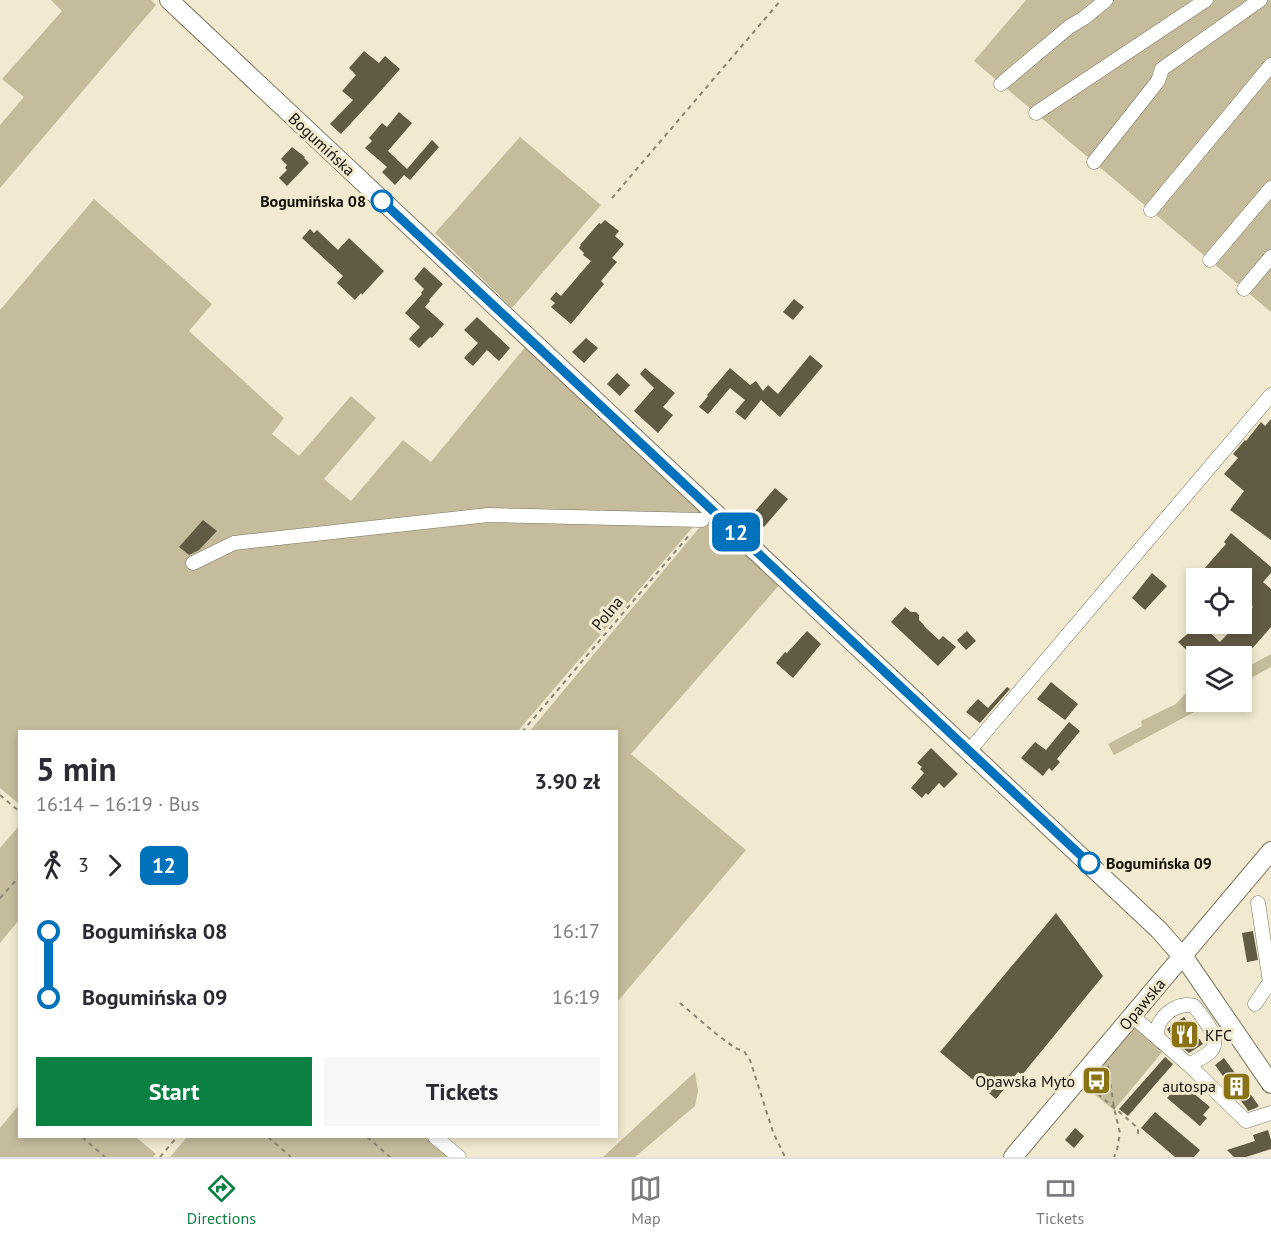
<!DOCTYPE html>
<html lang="en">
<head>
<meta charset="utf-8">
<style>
  body { margin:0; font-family:"PT Sans",sans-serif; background:#f7f7f7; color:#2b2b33; height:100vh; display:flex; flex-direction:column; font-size:22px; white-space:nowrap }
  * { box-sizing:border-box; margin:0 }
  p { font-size:20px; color:#7c7c81 }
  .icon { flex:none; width:33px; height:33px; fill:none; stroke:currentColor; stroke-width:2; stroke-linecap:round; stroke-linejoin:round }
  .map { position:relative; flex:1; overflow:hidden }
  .panel { position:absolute; left:18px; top:730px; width:600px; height:408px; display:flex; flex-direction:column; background:#fff; border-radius:0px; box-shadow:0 3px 9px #0003 }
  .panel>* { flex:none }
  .badge { padding:0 12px; border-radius:9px; font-size:21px; line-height:39px }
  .buttons { position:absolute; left:1186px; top:568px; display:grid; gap:12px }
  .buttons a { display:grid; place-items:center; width:66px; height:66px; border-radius:0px; background:#fff; box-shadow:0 3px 9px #0003; font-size:30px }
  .map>.badge { position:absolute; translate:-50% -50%; box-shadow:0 0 0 3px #fff }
  .legs { display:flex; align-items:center; gap:9px; height:66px; padding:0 18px; font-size:20px }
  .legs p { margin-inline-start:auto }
  .summary { display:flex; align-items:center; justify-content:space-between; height:102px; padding:0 18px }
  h1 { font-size:33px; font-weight:700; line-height:45px }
  .button { display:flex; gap:12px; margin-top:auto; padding:12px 18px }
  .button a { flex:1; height:69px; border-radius:0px; background:#0b8043; color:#fff; font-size:24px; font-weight:700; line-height:69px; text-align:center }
  .button a+a { background:#f7f7f7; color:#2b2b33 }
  ul { padding:0 18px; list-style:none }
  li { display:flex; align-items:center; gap:21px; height:66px; font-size:22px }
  li i { display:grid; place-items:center; width:9px; height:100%; margin:0 8px; background:currentColor }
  li i::after { content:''; width:15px; height:15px; margin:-8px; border:4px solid; border-radius:50%; background:#fff }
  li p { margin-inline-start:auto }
  li:first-child i { background:linear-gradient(#0000 50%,currentColor 0) }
  li:last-child i { background:linear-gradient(currentColor 50%,#0000 0) }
  .dock { display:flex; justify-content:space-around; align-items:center; height:84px; border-top:2px solid #e1e1e2; background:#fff; font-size:16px; color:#7c7c81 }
  .dock a { display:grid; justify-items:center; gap:3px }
  .dock .current { color:#0b8043 }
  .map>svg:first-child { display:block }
</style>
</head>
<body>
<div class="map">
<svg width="1271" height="1157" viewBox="0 0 1271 1157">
  <rect width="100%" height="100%" fill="#f1ead0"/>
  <path fill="#c5bc9c" d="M51 0H151L156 5 0 188V125L24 97 2 79 62 11Z
    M1026 0H1271V312L974 61Z
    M520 137 601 205 512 308 435 233Z
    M94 199 212 304 189 331 284 418 272 434 299 456 351 396 376 418 324 479 351 501 403 440 431 462 526 346 701 512 698 521 517 732H20L19 804 0 788V310Z
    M709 516 781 583 631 754 746 850 618 1001 616 1000V732H529Z
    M1271 654V667L1242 683V670Z
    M1197 681V702H1213L1114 755 1108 744 1142 726 1141 721 1176 704Z
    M19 826V920L0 943V848Z
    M1135 1026 1164 1050 1114 1110 1084 1086Z
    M695 1072 698 1091 695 1106 635 1157H603Z
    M19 1105 20 1137H136L156 1154 153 1157H0V1128Z
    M187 1137H425L448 1157H170Z"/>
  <path fill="#615b44" d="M364 51 379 63 385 56 400 69 378 94 341 134 330 124 353 100 342 91 356 75 349 68Z
    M399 112 412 123 388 151 407 169 432 140 439 147 410 180 404 175 395 185 382 172 387 167 365 148 372 141 369 138 382 123 387 127Z
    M292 147 305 157 304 158 309 163 287 186 279 178 287 170 285 168 287 165 281 159Z
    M605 220 619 231 615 236 624 244 612 258 617 262 601 281 604 284 571 324 551 307 555 303 550 299 556 292 561 296 591 261 583 255 584 253 579 248 581 245H580L599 223 601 224Z
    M310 229 314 233 317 230 338 250 349 238 384 271 362 295 361 293 355 300 337 283 343 276 302 238Z
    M424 267 443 284 429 300 430 301 425 307 444 324 432 338 430 337 419 348 409 339 420 327 405 313 422 294 421 293 424 289 414 279Z
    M794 299 804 307 793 320 783 312Z
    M477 317 510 348 499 361 487 350 473 366 464 358 478 343 464 330Z
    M586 338 598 348 584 363 572 352Z
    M810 355 823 366 780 417 761 400 745 420 735 412 745 400 730 388 708 414 699 407 708 396 707 395 730 368 750 385 756 381 763 391 768 385 778 394Z
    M645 368 675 393 663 407 673 415 658 433 634 411 654 388 640 374Z
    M617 373 630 385 620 396 607 384Z
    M1271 419V540L1230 510 1244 491 1224 474 1238 458 1233 454 1245 440 1246 441 1261 422 1265 426Z
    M775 488 788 499 764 527 751 516Z
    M203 520 217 531 199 550 189 555 179 547Z
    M1231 533 1271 567V573L1263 582 1271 589V627L1250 651 1247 648 1238 657H1194L1178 642 1199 624H1201L1220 642 1237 624H1242V619L1253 607 1242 597V579H1195L1226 544 1224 542Z
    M1152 573 1167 586 1145 610 1132 598Z
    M905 607 911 612H916L919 615V620L924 625V626L939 640 943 636 956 647 938 666 891 622Z
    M807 631 821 644 793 678 776 663 785 652 787 653Z
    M967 631 976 641 966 650 957 640Z
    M1051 682 1078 704 1065 720 1037 699Z
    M1007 687 1010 689 980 723 966 712 978 699 988 708Z
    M1069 722 1080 731 1057 759 1060 762 1052 771 1049 768 1043 776 1021 758 1035 742 1046 750Z
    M931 748 958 774 944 788 939 783 928 795 926 793 922 798 911 788 924 773 920 769 922 767 917 763Z
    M1056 913 1103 976 1022 1075 1018 1072 996 1099 940 1052Z
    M1253 931 1258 960 1247 962 1242 933Z
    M1184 1017 1203 1044 1189 1053 1174 1040 1167 1029Z
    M1165 1057 1173 1064 1128 1116 1119 1109Z
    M1224 1058 1259 1106 1256 1108 1248 1111 1247 1109 1215 1065Z
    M1181 1083 1210 1107 1203 1115 1207 1118 1200 1126 1167 1098Z
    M1155 1112 1200 1150 1194 1157H1175L1141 1128Z
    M1075 1128 1084 1136 1074 1148 1065 1140Z
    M1268 1130 1271 1140V1149L1246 1157H1234L1227 1150 1255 1141 1253 1135Z"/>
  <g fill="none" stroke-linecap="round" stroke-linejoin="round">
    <defs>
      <path id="minor" d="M1001 84 1069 27 1084 18 1106 0
        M1036 113 1206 0
        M1094 162 1158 81 1162 69 1260 0
        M1151 210 1271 65
        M1210 260 1271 188
        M1244 289 1271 257
        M193 563 234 543 488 515 702 520
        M969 751 1271 395
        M1255 1004 1270 982 1258 903
        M1132 1016 1189 1065 1246 1121 1271 1113
        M1157 1037C1157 1031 1157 1026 1160 1022 1166 1011 1181 1002 1194 1006 1202 1016 1223 1040 1210 1052 1204 1057 1196 1061 1189 1065
        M435 1137 459 1157"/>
      <path id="major" d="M169 0 1159 930 1188 963 1271 1084
        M1013 1157 1271 851"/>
    </defs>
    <use href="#minor" stroke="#7c765e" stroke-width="15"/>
    <use href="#major" stroke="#7c765e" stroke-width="20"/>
    <path stroke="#8b8674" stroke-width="2" stroke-dasharray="4.5 4.5" stroke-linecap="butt" d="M612 198 781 0
      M522 732 691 533
      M0 795 20 812
      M0 898 20 876
      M680 1003 715 1033 735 1048 744 1051 750 1060 773 1132 785 1157
      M1108 1066 1114 1108 1120 1133 1117 1150 1114 1157
      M1091 1088 1138 1128V1134
      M82 1137 105 1157
      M268 1137 291 1157
      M367 1137 390 1157
      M160 1157 177 1137"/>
    <use href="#minor" stroke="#fff" stroke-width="14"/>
    <use href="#major" stroke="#fff" stroke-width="18"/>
  </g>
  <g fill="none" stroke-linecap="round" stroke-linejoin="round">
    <defs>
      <path id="line-1" d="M382 201 1089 863"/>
    </defs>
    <use href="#line-1" stroke="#fff" stroke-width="14"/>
    <use href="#line-1" stroke="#0072bc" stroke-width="9"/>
  </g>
  <defs>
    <symbol id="restaurant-square" viewBox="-11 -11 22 22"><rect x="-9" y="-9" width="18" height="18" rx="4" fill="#897315" stroke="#f1ead0"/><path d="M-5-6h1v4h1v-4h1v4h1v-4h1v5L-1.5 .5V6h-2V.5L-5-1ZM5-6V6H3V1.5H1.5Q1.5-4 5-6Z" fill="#fff"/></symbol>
    <symbol id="bus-square" viewBox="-11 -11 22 22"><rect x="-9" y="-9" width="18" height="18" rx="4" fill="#897315" stroke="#f1ead0"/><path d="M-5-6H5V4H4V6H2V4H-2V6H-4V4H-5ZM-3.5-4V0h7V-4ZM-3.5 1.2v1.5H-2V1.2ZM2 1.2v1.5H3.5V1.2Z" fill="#fff"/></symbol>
    <symbol id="building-square" viewBox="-11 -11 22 22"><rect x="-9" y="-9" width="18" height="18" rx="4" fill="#897315" stroke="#f1ead0"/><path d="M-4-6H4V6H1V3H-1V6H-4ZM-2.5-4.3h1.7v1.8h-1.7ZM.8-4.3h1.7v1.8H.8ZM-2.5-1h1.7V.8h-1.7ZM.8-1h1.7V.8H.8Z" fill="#fff"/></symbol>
  </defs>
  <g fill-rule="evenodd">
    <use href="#restaurant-square" x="1168" y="1018" width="33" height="33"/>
    <use href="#bus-square" x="1080" y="1064" width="33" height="33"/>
    <use href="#building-square" x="1220" y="1070" width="33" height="33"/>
  </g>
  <g fill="#fff" stroke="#0072bc" stroke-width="3">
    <circle cx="382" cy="201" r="10"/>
    <circle cx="1089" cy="863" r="10"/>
  </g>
  <g text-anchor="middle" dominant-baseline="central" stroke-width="6" stroke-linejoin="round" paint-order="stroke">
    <g font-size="16" fill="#121007" stroke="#f1ead0">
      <text transform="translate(322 144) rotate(43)">Bogumińska</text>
      <text transform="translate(607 613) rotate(-50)">Polna</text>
      <text transform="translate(1142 1004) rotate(-50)">Opawska</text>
    </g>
    <g font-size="16" font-weight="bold" fill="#121007" stroke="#f1ead0" text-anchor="end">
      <text x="366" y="201">Bogumińska 08</text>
      <text x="1106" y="863" text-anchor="start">Bogumińska 09</text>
    </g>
    <g font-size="16" fill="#121007" stroke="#f1ead0" text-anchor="end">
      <text x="1205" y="1035" text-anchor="start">KFC</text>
      <text x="1075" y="1081">Opawska Myto</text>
      <text x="1216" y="1086">autospa</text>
    </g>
  </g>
</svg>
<div class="buttons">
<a><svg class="icon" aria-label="locate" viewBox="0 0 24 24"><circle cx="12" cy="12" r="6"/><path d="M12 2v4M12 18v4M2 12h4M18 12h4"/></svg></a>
<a><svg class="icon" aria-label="layers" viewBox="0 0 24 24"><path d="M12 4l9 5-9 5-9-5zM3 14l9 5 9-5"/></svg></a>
</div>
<b class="badge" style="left:736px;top:532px;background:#0072bc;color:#fff">12</b>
<section class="panel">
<div class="summary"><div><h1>5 min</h1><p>16:14 – 16:19 · Bus</p></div><b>3.90 zł</b></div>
<div class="legs"><svg class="icon" aria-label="walk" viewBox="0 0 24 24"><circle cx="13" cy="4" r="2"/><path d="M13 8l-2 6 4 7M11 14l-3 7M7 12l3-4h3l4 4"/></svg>3<svg class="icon" aria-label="forward" viewBox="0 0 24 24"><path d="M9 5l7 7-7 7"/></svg><b class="badge" style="background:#0072bc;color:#fff">12</b></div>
<ul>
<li><i style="color:#0072bc"></i><b>Bogumińska 08</b><p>16:17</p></li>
<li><i style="color:#0072bc"></i><b>Bogumińska 09</b><p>16:19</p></li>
</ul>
<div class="button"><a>Start</a><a>Tickets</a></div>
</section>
</div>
<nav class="dock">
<a class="current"><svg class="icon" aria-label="directions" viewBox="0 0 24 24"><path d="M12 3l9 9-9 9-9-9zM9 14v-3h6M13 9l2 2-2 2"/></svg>Directions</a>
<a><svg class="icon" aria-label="map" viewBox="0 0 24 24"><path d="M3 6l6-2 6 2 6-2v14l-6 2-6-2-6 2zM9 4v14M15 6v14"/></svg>Map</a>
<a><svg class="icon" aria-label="tickets" viewBox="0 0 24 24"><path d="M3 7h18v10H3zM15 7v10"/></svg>Tickets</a>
</nav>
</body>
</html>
